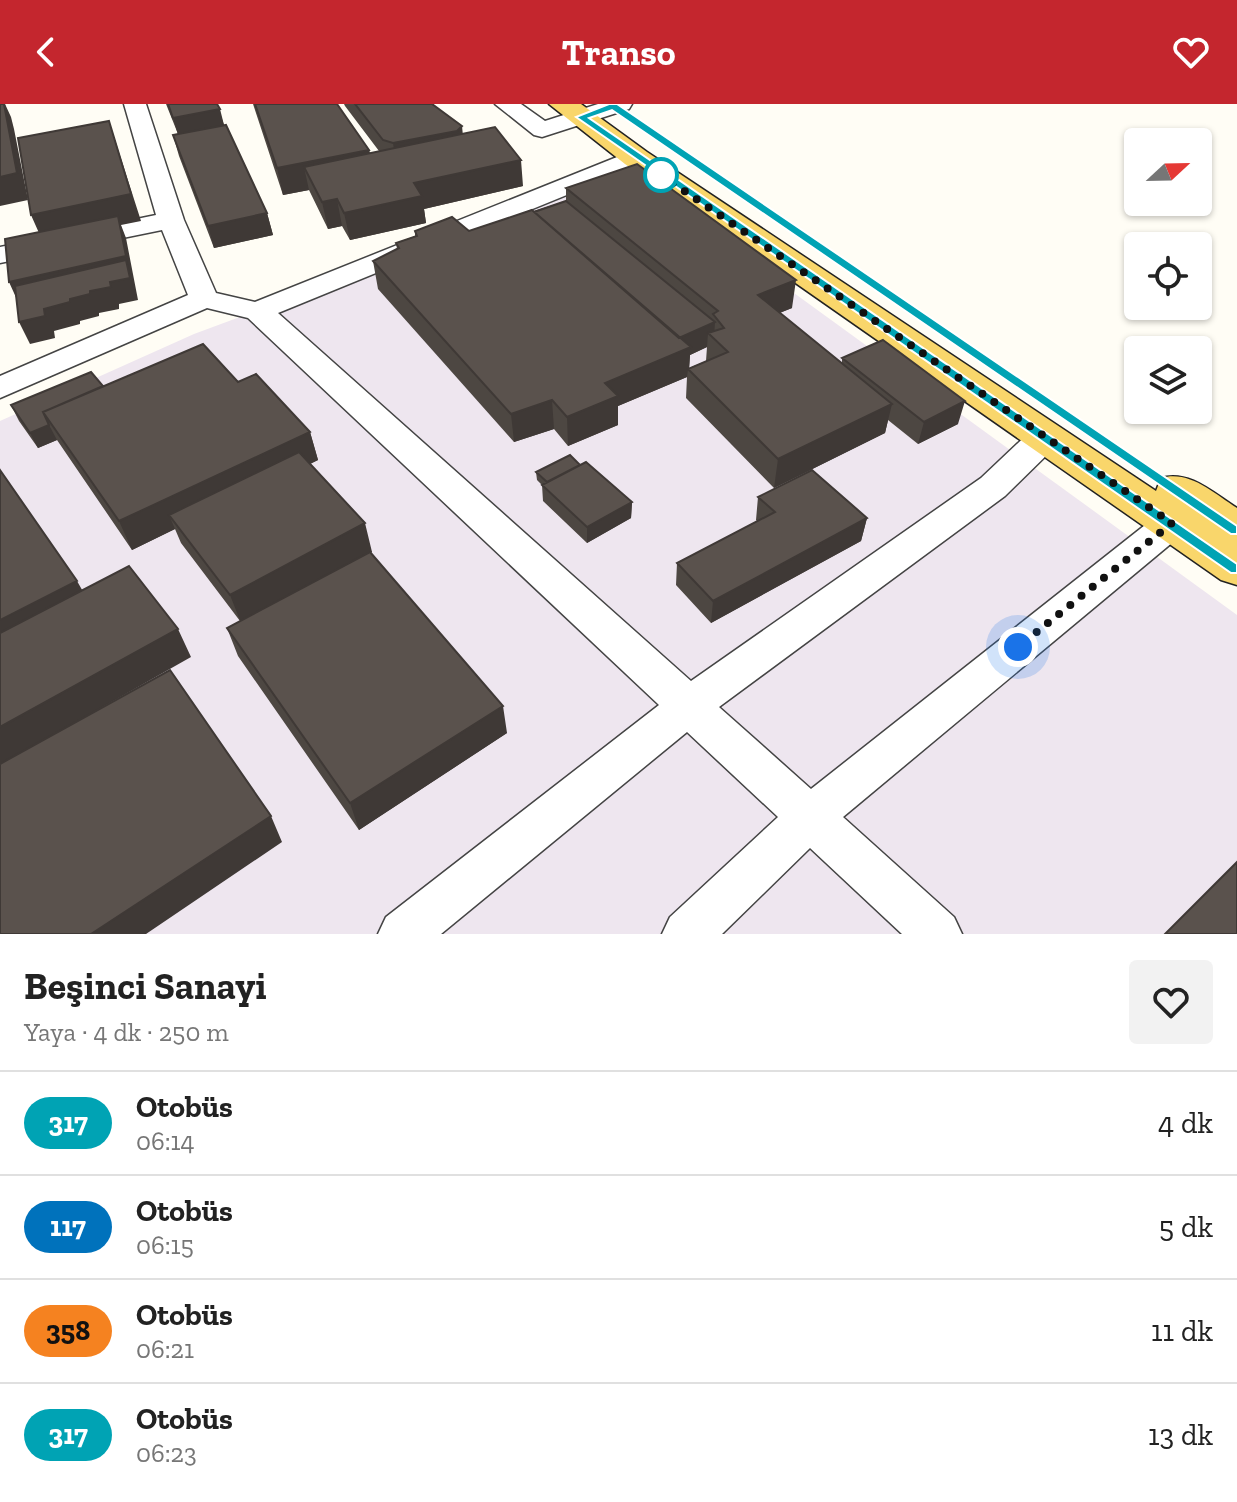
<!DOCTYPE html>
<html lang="tr">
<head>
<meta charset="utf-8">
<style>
  body { margin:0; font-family:"Zilla Slab",serif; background:#f2f2f2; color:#222; height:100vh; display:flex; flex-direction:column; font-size:30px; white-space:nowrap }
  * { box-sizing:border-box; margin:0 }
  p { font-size:26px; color:#767676 }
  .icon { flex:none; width:44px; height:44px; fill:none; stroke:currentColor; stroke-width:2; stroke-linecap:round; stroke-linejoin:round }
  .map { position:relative; height:830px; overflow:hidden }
  .sheet { display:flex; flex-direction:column; background:#fff; flex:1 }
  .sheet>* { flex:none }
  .badge { padding:0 16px; border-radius:26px; font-size:28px; line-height:52px }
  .needle { width:52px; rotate:68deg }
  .tools { position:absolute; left:1124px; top:24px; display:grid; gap:16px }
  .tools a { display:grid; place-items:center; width:88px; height:88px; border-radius:8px; background:#fff; box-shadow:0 2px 6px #0004; font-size:40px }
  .you { position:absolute; width:40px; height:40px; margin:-20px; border:6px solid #fff; border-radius:50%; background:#1a73e8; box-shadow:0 0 0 12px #1a73e833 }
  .map>.badge { position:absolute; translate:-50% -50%; box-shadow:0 0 0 4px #fff }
  .round { display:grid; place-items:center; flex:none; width:84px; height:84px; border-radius:8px; background:#f2f2f2 }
  .head { display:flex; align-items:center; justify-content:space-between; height:136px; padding:0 24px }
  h1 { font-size:38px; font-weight:800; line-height:60px }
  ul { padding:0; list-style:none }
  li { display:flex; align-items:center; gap:24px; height:104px; padding:0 24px; border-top:2px solid #e0e0e0 }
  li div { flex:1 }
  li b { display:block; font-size:30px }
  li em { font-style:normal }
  li .badge { min-width:88px; font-weight:700; text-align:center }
  header { display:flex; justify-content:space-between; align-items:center; height:104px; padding:0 24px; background:#c4262e; color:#fff; font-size:36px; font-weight:800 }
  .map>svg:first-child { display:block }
</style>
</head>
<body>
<header><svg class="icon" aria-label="back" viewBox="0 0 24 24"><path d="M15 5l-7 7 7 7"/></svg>Transo<svg class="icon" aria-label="heart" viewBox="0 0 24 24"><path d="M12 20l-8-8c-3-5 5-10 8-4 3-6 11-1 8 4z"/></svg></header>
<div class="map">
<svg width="1237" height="830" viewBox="0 0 1237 830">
  <rect width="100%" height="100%" fill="#fffdf5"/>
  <path fill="#eee6ef" d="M614 74 648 83 1237 511V830H0V317L194 230Z"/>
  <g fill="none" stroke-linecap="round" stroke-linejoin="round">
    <defs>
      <path id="minor" d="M124 0H146L184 116 216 189 255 198 627 49H645L648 54 645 59 278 209 691 577 981 374 1034 324 1046 321 1058 324 1063 332 1058 340 1005 392 719 603 811 685 1159 410 1172 406 1185 410 1190 419 1185 428 843 713 954 813 962 830H902L810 744 722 830H662L670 813 778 713 687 628 441 830H378L386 813 659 601 248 214 207 204 0 294V272L188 191 162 126 0 159V143L156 111Z
        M495 0H521L545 17 598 0H632L629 5 542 33 534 31Z"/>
      <path id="major" d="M549 0H581L647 48 1156 387 1161 374C1190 366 1213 389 1237 404V481L1221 476 625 60Z"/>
    </defs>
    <use href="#minor" stroke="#444" stroke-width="3"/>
    <use href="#major" stroke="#222" stroke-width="3"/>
    <use href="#minor" fill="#fff" fill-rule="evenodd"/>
    <use href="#major" fill="#f9d66b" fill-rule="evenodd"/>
  </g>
  <path fill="#4d4742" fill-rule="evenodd" d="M166 0H217L224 21 267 109 273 131 214 144 179 52 173 31 178 30Z
    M253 0H337L369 46 370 49 379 47 345 2 344 0H432L463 30 523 82 424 105 426 119 350 136 342 122 328 125 309 86 283 91Z
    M566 84 792 204 779 209 842 259V254L958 320 918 340 888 316 885 329 774 384 686 294 687 273 618 302V321L568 342 554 325 514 338 378 185 373 157 397 145 396 139 415 132V127H469L566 97ZM707 243 706 257 689 264 690 251Z
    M238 278 310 328 318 356 310 360 372 448 370 449 507 629 359 726 238 552 227 524 240 517 181 439 175 425 132 446 57 336 38 344 19 317 11 301 103 282Z
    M580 361 632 398 631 414 587 439 543 397 542 381 537 376 536 368Z
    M758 393 867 414 861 437 711 519 676 481 677 459 757 417 756 416Z"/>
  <path fill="#3f3936" d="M5 0 11 13 14 25 28 96 0 102V28Z
    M220 5 225 25 179 34 173 14Z
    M109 17 141 117 121 121 126 134 138 196 119 200V205L99 209V212L80 217V220L54 227 55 234 30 240 19 218V200L9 178 43 138 31 111Z
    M462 22 464 42 396 60 393 39Z
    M369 46 374 73 304 63 309 86 283 91 277 64Z
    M521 56 523 82 424 105 426 119 350 136 344 109 414 79Z
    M337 95 342 122 328 125 322 98Z
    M267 109 273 131 214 144 208 122Z
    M796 176 792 204 755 219 758 191Z
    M715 218 714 234 708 229 707 243 690 251 689 267 688 265 687 273 618 302V321L568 342 567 313 605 279 677 235Z
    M552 296 554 325 514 338 511 310Z
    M965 297 958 320 918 340 924 318Z
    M892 300 885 329 774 384 778 355Z
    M49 321 57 336 38 344 30 329Z
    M310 328 318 356 179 424 169 411 175 425 132 446 119 417Z
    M632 398 631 414 587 439V423Z
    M867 414 861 437 711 519 713 497Z
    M365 419 372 448 241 519 230 491Z
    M77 477 93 505 0 554V516Z
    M178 525 191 553 0 661V623Z
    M503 602 507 629 359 726 350 699Z
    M271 712 282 738 146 830H91Z"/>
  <path fill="#5a524d" stroke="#3f3936" stroke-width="2" d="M0 0H4L17 69 0 73Z
    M168 0H217L220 5 173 14Z
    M255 0H337L369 46 277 64Z
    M355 0H432L462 22 457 27 393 39 383 36Z
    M109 17 131 90 31 111 18 34Z
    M226 21 267 109 208 122 173 31Z
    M495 23 521 56 414 79 422 92 344 109 337 95 322 98 304 63Z
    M637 60 796 176 758 191 892 300 778 355 688 265 728 248 708 229 724 224 713 210 718 207 566 84Z
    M566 97 715 218 679 234 534 108Z
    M532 106 691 243 605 279 618 292 567 313 552 296 511 310 373 157 399 144 396 139 417 132 415 127 452 113 469 127Z
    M118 112 126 152 9 178 5 135Z
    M126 156 130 174 110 178 111 183 90 187V190L70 195V198L44 205 45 212 19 218 15 182Z
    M883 236 965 297 924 318 842 254Z
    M203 240 238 278 256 270 310 328 119 417 43 308Z
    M91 268 103 282 43 308 49 321 30 329 11 301Z
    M299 348 365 419 230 491 169 411Z
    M570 351 580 361 547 378 536 368Z
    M586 358 632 398 587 423 542 381Z
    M0 366 77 477 0 516Z
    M812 366 867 414 713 497 677 459 775 408 758 393Z
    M370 448 503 602 350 699 227 524Z
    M129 462 178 525 0 623V529Z
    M170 566 271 712 91 830H0V660Z
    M1237 758V830H1165Z"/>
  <path fill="#00a3b4" stroke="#fff" stroke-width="2" d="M609 0H617L1237 422V430H1231L612 6 589 14 1237 460V469H1231L576 13Z"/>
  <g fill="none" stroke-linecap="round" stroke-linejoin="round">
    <path stroke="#111" stroke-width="8" stroke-dasharray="0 14.4" d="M661 71 1172 419 1018 543"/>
  </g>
  <circle fill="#fff" stroke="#00a3b4" stroke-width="4" cx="661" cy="71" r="16"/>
</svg>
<div class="tools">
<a><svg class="needle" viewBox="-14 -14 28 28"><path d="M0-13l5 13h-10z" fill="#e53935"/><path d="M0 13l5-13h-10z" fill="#767676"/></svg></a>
<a><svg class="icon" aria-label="locate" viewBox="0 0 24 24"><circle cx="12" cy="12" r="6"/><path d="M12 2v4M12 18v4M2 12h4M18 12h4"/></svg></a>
<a><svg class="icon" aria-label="layers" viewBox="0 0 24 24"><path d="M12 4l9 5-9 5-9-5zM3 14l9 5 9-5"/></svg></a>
</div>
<div class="you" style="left:1018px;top:543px"></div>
</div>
<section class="sheet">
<div class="head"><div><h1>Beşinci Sanayi</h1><p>Yaya · 4 dk · 250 m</p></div><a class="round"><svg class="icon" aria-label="heart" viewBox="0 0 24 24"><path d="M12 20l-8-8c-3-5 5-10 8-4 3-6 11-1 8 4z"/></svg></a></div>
<ul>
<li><span class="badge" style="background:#00a3b4;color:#fff">317</span><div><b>Otobüs</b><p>06:14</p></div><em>4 dk</em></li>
<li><span class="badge" style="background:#0072bc;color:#fff">117</span><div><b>Otobüs</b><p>06:15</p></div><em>5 dk</em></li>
<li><span class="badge" style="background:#f58220;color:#111">358</span><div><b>Otobüs</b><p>06:21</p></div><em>11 dk</em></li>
<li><span class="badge" style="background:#00a3b4;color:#fff">317</span><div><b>Otobüs</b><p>06:23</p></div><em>13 dk</em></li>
</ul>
</section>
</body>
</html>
